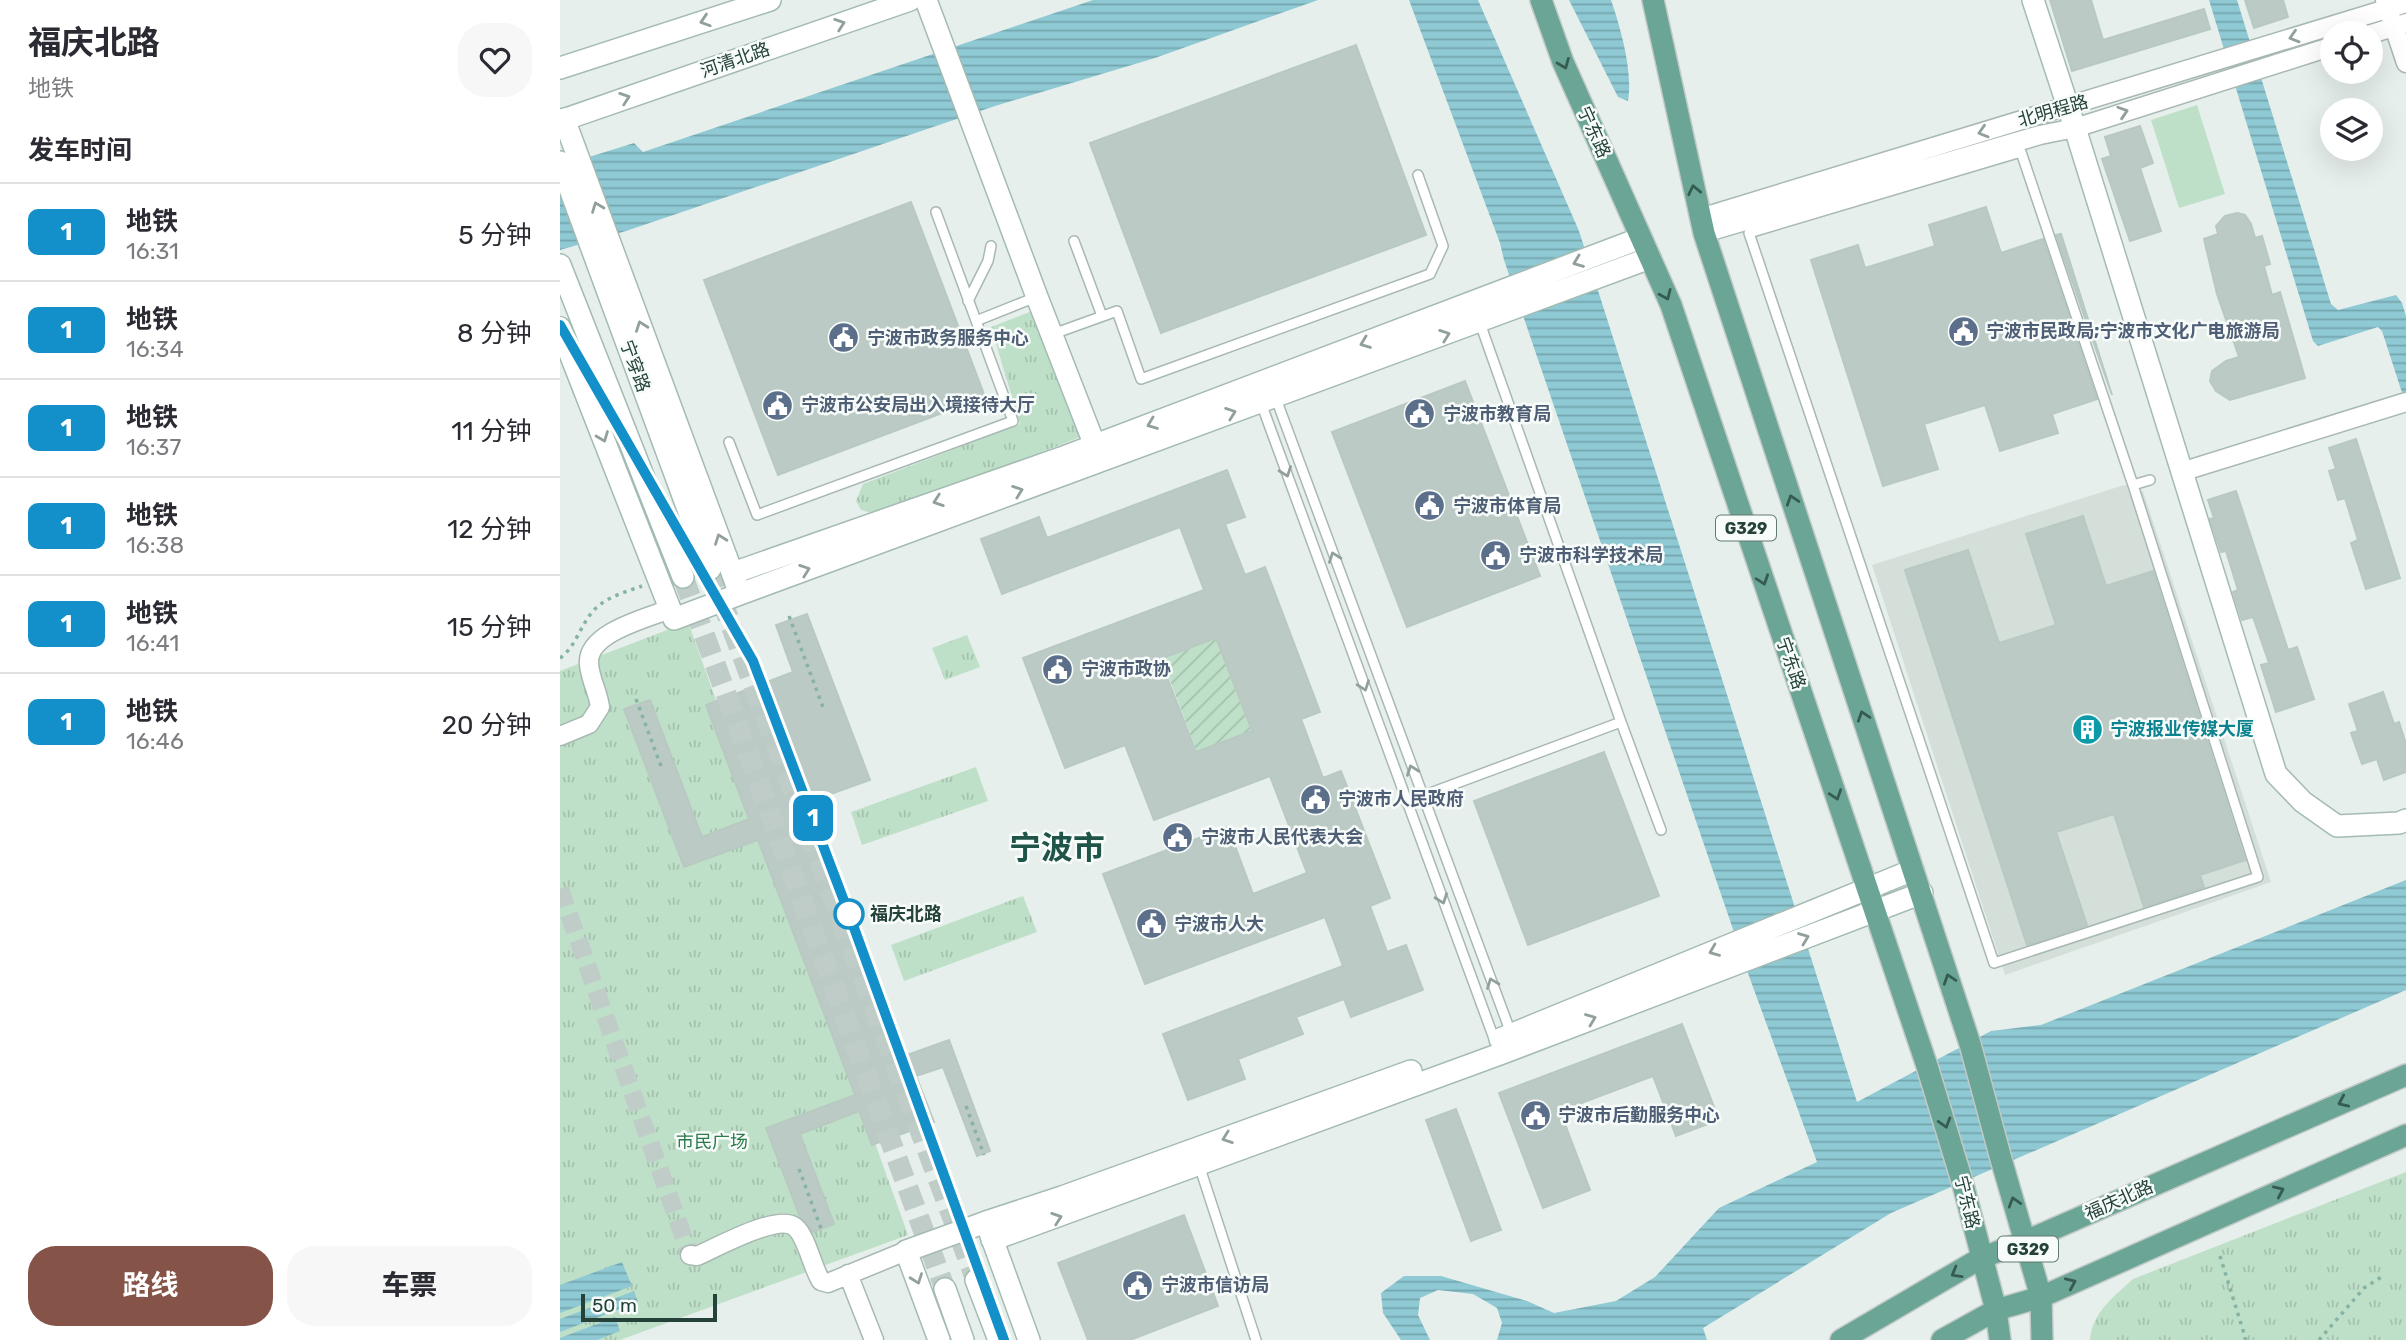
<!DOCTYPE html>
<html lang="zh">
<head>
<meta charset="utf-8">
<style>
  body { margin:0; font-family:Rubik,"Noto Sans SC",sans-serif; background:#f7f7f7; color:#2b2b33; height:100vh; display:flex; flex-direction:column; font-size:26px; white-space:nowrap }
  * { box-sizing:border-box; margin:0 }
  p { font-size:23px; color:#7c7c81 }
  .icon { flex:none; width:38px; height:38px; fill:none; stroke:currentColor; stroke-width:2; stroke-linecap:round; stroke-linejoin:round }
  .map { position:relative; flex:1; overflow:hidden }
  .drawer { display:flex; flex-direction:column; background:#fff; width:560px }
  .drawer>* { flex:none }
  .badge { padding:0 14px; border-radius:10px; font-size:24px; line-height:46px }
  .tools { position:absolute; left:1760px; top:21px; display:grid; gap:14px }
  .tools a { display:grid; place-items:center; width:63px; height:63px; border-radius:50%; background:#fff; box-shadow:0 7px 28px #0002; font-size:35px }
  .scale { position:absolute; left:21px; bottom:18px; width:136px; box-sizing:border-box; padding-left:7px; border:4px solid #24423a; border-top:0; font-size:19px; line-height:24px; white-space:nowrap; color:#24423a; -webkit-text-stroke:5px #f7fbf9; paint-order:stroke }
  .map>.badge { position:absolute; translate:-50% -50%; box-shadow:0 0 0 4px #fff }
  h2 { padding:0 28px; font-size:26px; line-height:63px }
  .round { display:grid; place-items:center; flex:none; width:74px; height:74px; border-radius:28px; background:#f7f7f7 }
  .overview { display:flex; align-items:center; justify-content:space-between; height:119px; padding:0 28px }
  h1 { font-size:33px; font-weight:700; line-height:52px }
  .button { display:flex; gap:14px; margin-top:auto; padding:14px 28px }
  .button a { flex:1; height:80px; border-radius:28px; background:#855347; color:#fff; font-size:28px; font-weight:700; line-height:80px; text-align:center }
  .button a+a { background:#f7f7f7; color:#2b2b33 }
  ul { padding:0; list-style:none }
  li { display:flex; align-items:center; gap:21px; height:98px; padding:0 28px; border-top:2px solid #e1e1e2 }
  li div { flex:1 }
  li b { display:block; font-size:26px }
  li em { font-style:normal }
  li .badge { min-width:77px; font-weight:700; text-align:center }
  main { display:flex; flex:1; min-height:0 }
  .map>svg:first-child { display:block }
</style>
</head>
<body>
<main>
<section class="drawer">
<div class="overview"><div><h1>福庆北路</h1><p>地铁</p></div><a class="round"><svg class="icon" aria-label="heart" viewBox="0 0 24 24"><path d="M12 20l-8-8c-3-5 5-10 8-4 3-6 11-1 8 4z"/></svg></a></div>
<h2>发车时间</h2>
<ul>
<li><span class="badge" style="background:#138fc9;color:#fff">1</span><div><b>地铁</b><p>16:31</p></div><em>5 分钟</em></li>
<li><span class="badge" style="background:#138fc9;color:#fff">1</span><div><b>地铁</b><p>16:34</p></div><em>8 分钟</em></li>
<li><span class="badge" style="background:#138fc9;color:#fff">1</span><div><b>地铁</b><p>16:37</p></div><em>11 分钟</em></li>
<li><span class="badge" style="background:#138fc9;color:#fff">1</span><div><b>地铁</b><p>16:38</p></div><em>12 分钟</em></li>
<li><span class="badge" style="background:#138fc9;color:#fff">1</span><div><b>地铁</b><p>16:41</p></div><em>15 分钟</em></li>
<li><span class="badge" style="background:#138fc9;color:#fff">1</span><div><b>地铁</b><p>16:46</p></div><em>20 分钟</em></li>
</ul>
<div class="button"><a>路线</a><a>车票</a></div>
</section>
<div class="map">
<svg width="1846" height="1340" viewBox="0 0 1846 1340">
  <defs>
    <pattern id="grass-tufts" width="24" height="20" patternUnits="userSpaceOnUse" patternTransform="scale(1.75)"><rect width="24" height="20" fill="#bfe0c8"/><path d="M3 7l-1-3M5 7V3M7 7l1-3M15 17l-1-3M17 17v-4M19 17l1-3" fill="none" stroke="#a4c1ad"/></pattern>
    <pattern id="garden-furrows" width="10" height="10" patternUnits="userSpaceOnUse" patternTransform="scale(1.75)"><rect width="10" height="10" fill="#bfe0c8"/><path d="M-1 1l2-2M0 10L10 0M9 11l2-2" fill="none" stroke="#a4c1ad"/></pattern>
    <pattern id="water-rules" width="6" height="5" patternUnits="userSpaceOnUse" patternTransform="scale(1.75)"><rect width="6" height="5" fill="#8ec9d4"/><path d="M0 2.5h6" fill="none" stroke="#74a5ad"/></pattern>
  </defs>
  <rect width="100%" height="100%" fill="#e6efeb"/>
  <path fill="#d4dfda" d="M1564 485 1583 491 1711 882 1445 975 1312 565Z"/>
  <path fill="url(#grass-tufts)" d="M475 310 520 437 321 516 301 510 296 501 303 484 460 424 431 327Z
    M128 622 348 1235 60 1340H0V671Z
    M407 635 420 667 385 680 372 648Z
    M416 767 428 801 302 845 291 812Z
    M463 896 477 932 344 981 331 945Z
    M1846 1172V1340H1530C1532 1313 1554 1296 1573 1279Z"/>
  <path fill="url(#garden-furrows)" d="M656 639 691 731 637 752 602 659Z"/>
  <path fill="#bfe0c8" d="M1637 105 1665 194 1619 208 1591 120Z"/>
  <path fill="url(#water-rules)" d="M533 0H758L595 58 435 106 66 231 0 250V166L74 143 83 152Z
    M849 0H918L1019 231 1297 1102 1431 1031 1481 1025 1846 880V990L1331 1213 1143 1328 1147 1340H937L942 1323 937 1308 913 1294 878 1290 860 1298 858 1315 870 1340H841L823 1313 821 1293 844 1276H881L967 1301 994 1313 1056 1301 1095 1277 1159 1208 1257 1162 1189 976 944 260 940 243Z
    M1009 0H1051C1061 29 1073 72 1068 101L1058 97Z
    M1649 0H1677L1771 304 1778 310 1836 295 1842 303 1846 316V405L1822 331 1818 327 1758 346 1753 341Z
    M62 1262 72 1286 0 1313V1285Z
    M74 1291 78 1302 0 1332V1319Z
    M55 1317 60 1331 37 1340H0V1338Z"/>
  <path fill="#bbcac4" stroke="#b8c9c2" stroke-width="2" fill-rule="evenodd" d="M1490 0H1531L1543 40 1644 9 1650 29 1512 71Z
    M1685 0H1723L1728 17 1694 28Z
    M796 45 866 235 601 333 530 143Z
    M1580 126 1593 163 1580 168 1601 231 1570 241 1542 159 1551 156 1545 137Z
    M351 202 425 397 218 475 144 280Z
    M1426 207 1441 253 1483 239 1537 399 1492 414 1498 433 1440 451 1425 405 1364 424 1378 469 1323 486 1251 260 1298 245 1305 268 1375 246 1369 225Z
    M1677 213 1685 215 1691 224 1695 238 1702 236 1710 264 1704 266 1712 295 1720 292 1745 378 1670 400 1656 391 1650 381 1652 371 1666 361 1679 357 1657 294 1644 239 1658 234 1656 226 1665 216Z
    M1501 234 1552 395 1496 235Z
    M905 381 980 576 847 627 772 432Z
    M1796 439 1840 578 1806 589 1791 543 1798 540 1785 498 1778 500 1769 471 1776 469 1769 448Z
    M667 470 685 517 665 524 685 575 705 567 760 712 741 719 763 778 781 771 830 898 810 906 827 952 846 945 863 990 791 1017 784 999 736 1017 743 1034 678 1059 685 1079 628 1100 603 1034 783 966 765 917 585 984 543 874 668 827 693 894 747 873 710 776 594 820 565 745 505 768 463 658 644 590 620 527 442 594 421 539 479 517 487 538ZM656 638 692 731 636 752 600 659Z
    M1676 491 1728 650 1737 647 1754 699 1716 712 1701 665 1709 663 1693 617 1682 620 1673 592 1678 590 1666 551 1661 552 1650 519 1654 518 1648 500Z
    M1523 516 1546 586 1593 571 1685 860 1640 875 1644 887 1584 907 1554 814 1496 832 1527 925 1467 945 1345 570 1408 550 1439 643 1496 625 1466 534Z
    M247 614 310 780 251 801 347 1055 389 1040 430 1151 417 1156 383 1067 356 1076 374 1122 312 1145 299 1111 240 1134 274 1224 253 1232 240 1217 206 1128 295 1095 198 840 124 867 64 709 90 700 142 837 189 819 146 705 233 672 216 625Z
    M1823 692 1834 724 1839 722 1846 744V772L1824 780 1817 759 1802 764 1791 733 1798 731 1789 704Z
    M1044 752 1099 896 968 945 914 801Z
    M1122 1024 1159 1120 1116 1136 1093 1076 1000 1111 1030 1190 983 1208 939 1093Z
    M896 1109 941 1230 911 1241 866 1120Z
    M624 1215 658 1306 570 1340H528L498 1263Z"/>
  <g fill="none" stroke-linecap="round" stroke-linejoin="round">
    <path stroke="#bfccc8" stroke-width="18" stroke-dasharray="18 9" stroke-linecap="butt" d="M0 889 130 1255"/>
    <path stroke="#bfccc8" stroke-width="21" stroke-dasharray="21 10" stroke-linecap="butt" d="M150 569 416 1280
      M123 577 385 1289"/>
    <defs>
      <path id="lane" d="M514 241 542 316
        M408 301 428 261 431 246
        M416 321 476 297
        M920 323 1061 722 1101 830
        M493 334 557 311 581 379 870 274 883 246 858 175
        M715 396 952 1036
        M701 403 936 1044
        M169 442 197 515 453 421 376 212
        M1573 485 1461 152 1189 233 1434 963 1698 877 1573 485 1590 480
        M846 802 1061 722
        M639 1165 696 1340"/>
      <path id="street" d="M1825 0 1846 63
        M1811 34 1846 23
        M1140 218 1846 3
        M1144 233 1480 135 1515 128 1773 46
        M1621 472 1846 402
        M0 736 29 724 40 707C38 692 30 679 29 664 26 633 87 618 110 609
        M130 1255 137 1256C156 1248 218 1213 235 1227 247 1237 252 1267 261 1281L268 1283 346 1251
        M288 1274 314 1340"/>
      <path id="secondary" d="M366 0 477 297 539 456
        M1473 0 1515 128 1716 774 1743 802 1777 826 1839 823 1846 820
        M0 68 210 0
        M0 121 350 0
        M0 162 150 569
        M0 265 123 577
        M0 328 114 619 180 594 4 119
        M173 573 501 458 1081 238
        M180 594 1090 258
        M940 1039 1353 870
        M426 1222 502 1197 851 1071
        M432 1240 940 1054 1362 893
        M416 1280 439 1340
        M385 1289 403 1340
        M379 1340 346 1251 426 1222 469 1340"/>
      <path id="primary" d="M981 0 1003 62 1111 305 1367 1066 1402 1181 1436 1310 1440 1340
        M1093 0 1144 233 1410 1044 1441 1159 1481 1297 1482 1340
        M1281 1340 1421 1258 1466 1241 1846 1075
        M1382 1340 1436 1310 1481 1297 1846 1135"/>
    </defs>
    <use href="#lane" stroke="#a8b8b2" stroke-width="12"/>
    <use href="#street" stroke="#a8b8b2" stroke-width="21"/>
    <use href="#secondary" stroke="#a4bbb3" stroke-width="24"/>
    <use href="#primary" stroke="#c2cac8" stroke-width="24"/>
    <path stroke="#86b3a5" stroke-width="3.5" stroke-dasharray="3.5 5" stroke-linecap="butt" d="M229 616 264 710
      M0 658C17 646 21 622 36 608 49 596 66 592 82 586
      M76 699 101 766
      M406 1106 424 1155
      M239 1169 262 1231
      M1660 1256 1686 1340
      M1759 1340 1804 1288 1823 1276"/>
    <use href="#lane" stroke="#fff" stroke-width="9"/>
    <use href="#street" stroke="#fff" stroke-width="18"/>
    <use href="#secondary" stroke="#fff" stroke-width="21"/>
    <use href="#primary" stroke="#6aa596" stroke-width="21"/>
  </g>
  <defs><path id="oneway-chevron" d="M-2-3.5L2.5 0L-2 3.5" fill="none" stroke-width="1.6" stroke-linecap="round" stroke-linejoin="round" transform="scale(1.75)"/></defs>
  <g stroke="#92a09c">
    <use href="#oneway-chevron" transform="translate(145 21) rotate(162)"/>
    <use href="#oneway-chevron" transform="translate(280 24) rotate(-19)"/>
    <use href="#oneway-chevron" transform="translate(1734 37) rotate(163)"/>
    <use href="#oneway-chevron" transform="translate(65 98) rotate(-19)"/>
    <use href="#oneway-chevron" transform="translate(1563 112) rotate(-18)"/>
    <use href="#oneway-chevron" transform="translate(1423 132) rotate(163)"/>
    <use href="#oneway-chevron" transform="translate(37 207) rotate(-111)"/>
    <use href="#oneway-chevron" transform="translate(1018 262) rotate(159)"/>
    <use href="#oneway-chevron" transform="translate(81 326) rotate(-110)"/>
    <use href="#oneway-chevron" transform="translate(885 335) rotate(-20)"/>
    <use href="#oneway-chevron" transform="translate(805 343) rotate(159)"/>
    <use href="#oneway-chevron" transform="translate(671 413) rotate(-20)"/>
    <use href="#oneway-chevron" transform="translate(592 424) rotate(159)"/>
    <use href="#oneway-chevron" transform="translate(43 437) rotate(69)"/>
    <use href="#oneway-chevron" transform="translate(726 472) rotate(70)"/>
    <use href="#oneway-chevron" transform="translate(458 491) rotate(-20)"/>
    <use href="#oneway-chevron" transform="translate(378 501) rotate(161)"/>
    <use href="#oneway-chevron" transform="translate(160 539) rotate(-110)"/>
    <use href="#oneway-chevron" transform="translate(774 557) rotate(-110)"/>
    <use href="#oneway-chevron" transform="translate(245 570) rotate(-20)"/>
    <use href="#oneway-chevron" transform="translate(804 686) rotate(70)"/>
    <use href="#oneway-chevron" transform="translate(852 770) rotate(-110)"/>
    <use href="#oneway-chevron" transform="translate(882 899) rotate(70)"/>
    <use href="#oneway-chevron" transform="translate(1244 938) rotate(-21)"/>
    <use href="#oneway-chevron" transform="translate(1154 951) rotate(158)"/>
    <use href="#oneway-chevron" transform="translate(932 983) rotate(-111)"/>
    <use href="#oneway-chevron" transform="translate(1031 1019) rotate(-21)"/>
    <use href="#oneway-chevron" transform="translate(667 1138) rotate(160)"/>
    <use href="#oneway-chevron" transform="translate(497 1218) rotate(-19)"/>
    <use href="#oneway-chevron" transform="translate(357 1279) rotate(70)"/>
  </g>
  <g stroke="#365b51">
    <use href="#oneway-chevron" transform="translate(1004 64) rotate(68)"/>
    <use href="#oneway-chevron" transform="translate(1134 190) rotate(-102)"/>
    <use href="#oneway-chevron" transform="translate(1106 295) rotate(66)"/>
    <use href="#oneway-chevron" transform="translate(1232 500) rotate(-108)"/>
    <use href="#oneway-chevron" transform="translate(1203 580) rotate(71)"/>
    <use href="#oneway-chevron" transform="translate(1303 716) rotate(-108)"/>
    <use href="#oneway-chevron" transform="translate(1276 795) rotate(71)"/>
    <use href="#oneway-chevron" transform="translate(1389 979) rotate(-108)"/>
    <use href="#oneway-chevron" transform="translate(1783 1102) rotate(156)"/>
    <use href="#oneway-chevron" transform="translate(1385 1123) rotate(73)"/>
    <use href="#oneway-chevron" transform="translate(1719 1191) rotate(-24)"/>
    <use href="#oneway-chevron" transform="translate(1454 1202) rotate(-107)"/>
    <use href="#oneway-chevron" transform="translate(1396 1273) rotate(150)"/>
    <use href="#oneway-chevron" transform="translate(1511 1283) rotate(-24)"/>
  </g>
  <g fill="none" stroke-linecap="round" stroke-linejoin="round">
    <defs>
      <path id="line" d="M0 325 193 661 289 914 444 1340"/>
    </defs>
    <use href="#line" stroke="#fff" stroke-width="16"/>
    <use href="#line" stroke="#138fc9" stroke-width="10"/>
  </g>
  <defs>
    <symbol id="civic-disc" viewBox="-11 -11 22 22"><circle r="9.5" fill="#5c6f8a" stroke="#f7fbf9"/><path d="M-.6-6.5H3V-4.5H.6V-3L4-1V1h2V6H-6V1h2V-1L-.6-3ZM-1.2 2.5V6h2.4V2.5Z" fill="#fff"/></symbol>
    <symbol id="building-disc" viewBox="-11 -11 22 22"><circle r="9.5" fill="#0f9aa8" stroke="#f7fbf9"/><path d="M-4-6H4V6H1V3H-1V6H-4ZM-2.5-4.3h1.7v1.8h-1.7ZM.8-4.3h1.7v1.8H.8ZM-2.5-1h1.7V.8h-1.7ZM.8-1h1.7V.8H.8Z" fill="#fff"/></symbol>
  </defs>
  <g fill-rule="evenodd">
    <use href="#civic-disc" x="1386" y="314" width="35" height="35"/>
    <use href="#civic-disc" x="266" y="320" width="35" height="35"/>
    <use href="#civic-disc" x="200" y="388" width="35" height="35"/>
    <use href="#civic-disc" x="842" y="396" width="35" height="35"/>
    <use href="#civic-disc" x="852" y="488" width="35" height="35"/>
    <use href="#civic-disc" x="918" y="538" width="35" height="35"/>
    <use href="#civic-disc" x="480" y="652" width="35" height="35"/>
    <use href="#building-disc" x="1510" y="712" width="35" height="35"/>
    <use href="#civic-disc" x="738" y="782" width="35" height="35"/>
    <use href="#civic-disc" x="600" y="820" width="35" height="35"/>
    <use href="#civic-disc" x="574" y="906" width="35" height="35"/>
    <use href="#civic-disc" x="958" y="1098" width="35" height="35"/>
    <use href="#civic-disc" x="560" y="1268" width="35" height="35"/>
  </g>
  <circle fill="#fff" stroke="#138fc9" stroke-width="3.5" cx="289" cy="914" r="14"/>
  <g text-anchor="middle" dominant-baseline="central" stroke-width="5" stroke-linejoin="round" paint-order="stroke">
    <g fill="#f7fbf9" stroke="#637a73" stroke-width="2">
      <rect x="1156" y="515.5" width="60" height="25" rx="5"/>
      <rect x="1438" y="1236.5" width="60" height="25" rx="5"/>
    </g>
    <g font-size="16" font-weight="bold" fill="#24423a">
      <text x="1186" y="528">G329</text>
      <text x="1468" y="1249">G329</text>
    </g>
    <g font-size="18" fill="#24423a" stroke="#f7fbf9">
      <text transform="translate(175 60) rotate(-19)">河清北路</text>
      <text transform="translate(1493 111) rotate(-16)">北明程路</text>
      <text transform="translate(1034 132) rotate(66)">宁东路</text>
      <text transform="translate(75 366) rotate(70)">宁穿路</text>
      <text transform="translate(1231 663) rotate(71)">宁东路</text>
      <text transform="translate(1559 1200) rotate(-24)">福庆北路</text>
      <text transform="translate(1407 1202) rotate(76)">宁东路</text>
    </g>
    <g font-size="18" font-weight="bold" fill="#4e5e75" stroke="#f7fbf9" text-anchor="start">
      <text x="1426" y="331">宁波市民政局;宁波市文化广电旅游局</text>
      <text x="307" y="338">宁波市政务服务中心</text>
      <text x="241" y="405">宁波市公安局出入境接待大厅</text>
      <text x="883" y="414">宁波市教育局</text>
      <text x="893" y="506">宁波市体育局</text>
      <text x="959" y="555">宁波市科学技术局</text>
      <text x="521" y="669">宁波市政协</text>
      <text x="778" y="799">宁波市人民政府</text>
      <text x="641" y="837">宁波市人民代表大会</text>
      <text x="614" y="924">宁波市人大</text>
      <text x="998" y="1115">宁波市后勤服务中心</text>
      <text x="601" y="1285">宁波市信访局</text>
    </g>
    <g font-size="18" font-weight="bold" fill="#0d838f" stroke="#f7fbf9" text-anchor="start">
      <text x="1550" y="729">宁波报业传媒大厦</text>
    </g>
    <g font-size="18" font-weight="bold" fill="#24423a" stroke="#f7fbf9" text-anchor="start">
      <text x="310" y="914">福庆北路</text>
    </g>
    <g font-size="18" fill="#2d7a4b" stroke="#f7fbf9">
      <text x="152" y="1142">市民广场</text>
    </g>
    <g font-size="32" font-weight="bold" fill="#1f5548" stroke="#f7fbf9">
      <text x="497" y="848">宁波市</text>
    </g>
  </g>
</svg>
<div class="tools">
<a><svg class="icon" aria-label="locate" viewBox="0 0 24 24"><circle cx="12" cy="12" r="6"/><path d="M12 2v4M12 18v4M2 12h4M18 12h4"/></svg></a>
<a><svg class="icon" aria-label="layers" viewBox="0 0 24 24"><path d="M12 4l9 5-9 5-9-5zM3 14l9 5 9-5"/></svg></a>
</div>
<div class="scale">50 m</div>
<b class="badge" style="left:253px;top:818px;background:#138fc9;color:#fff">1</b>
</div>
</main>
</body>
</html>
